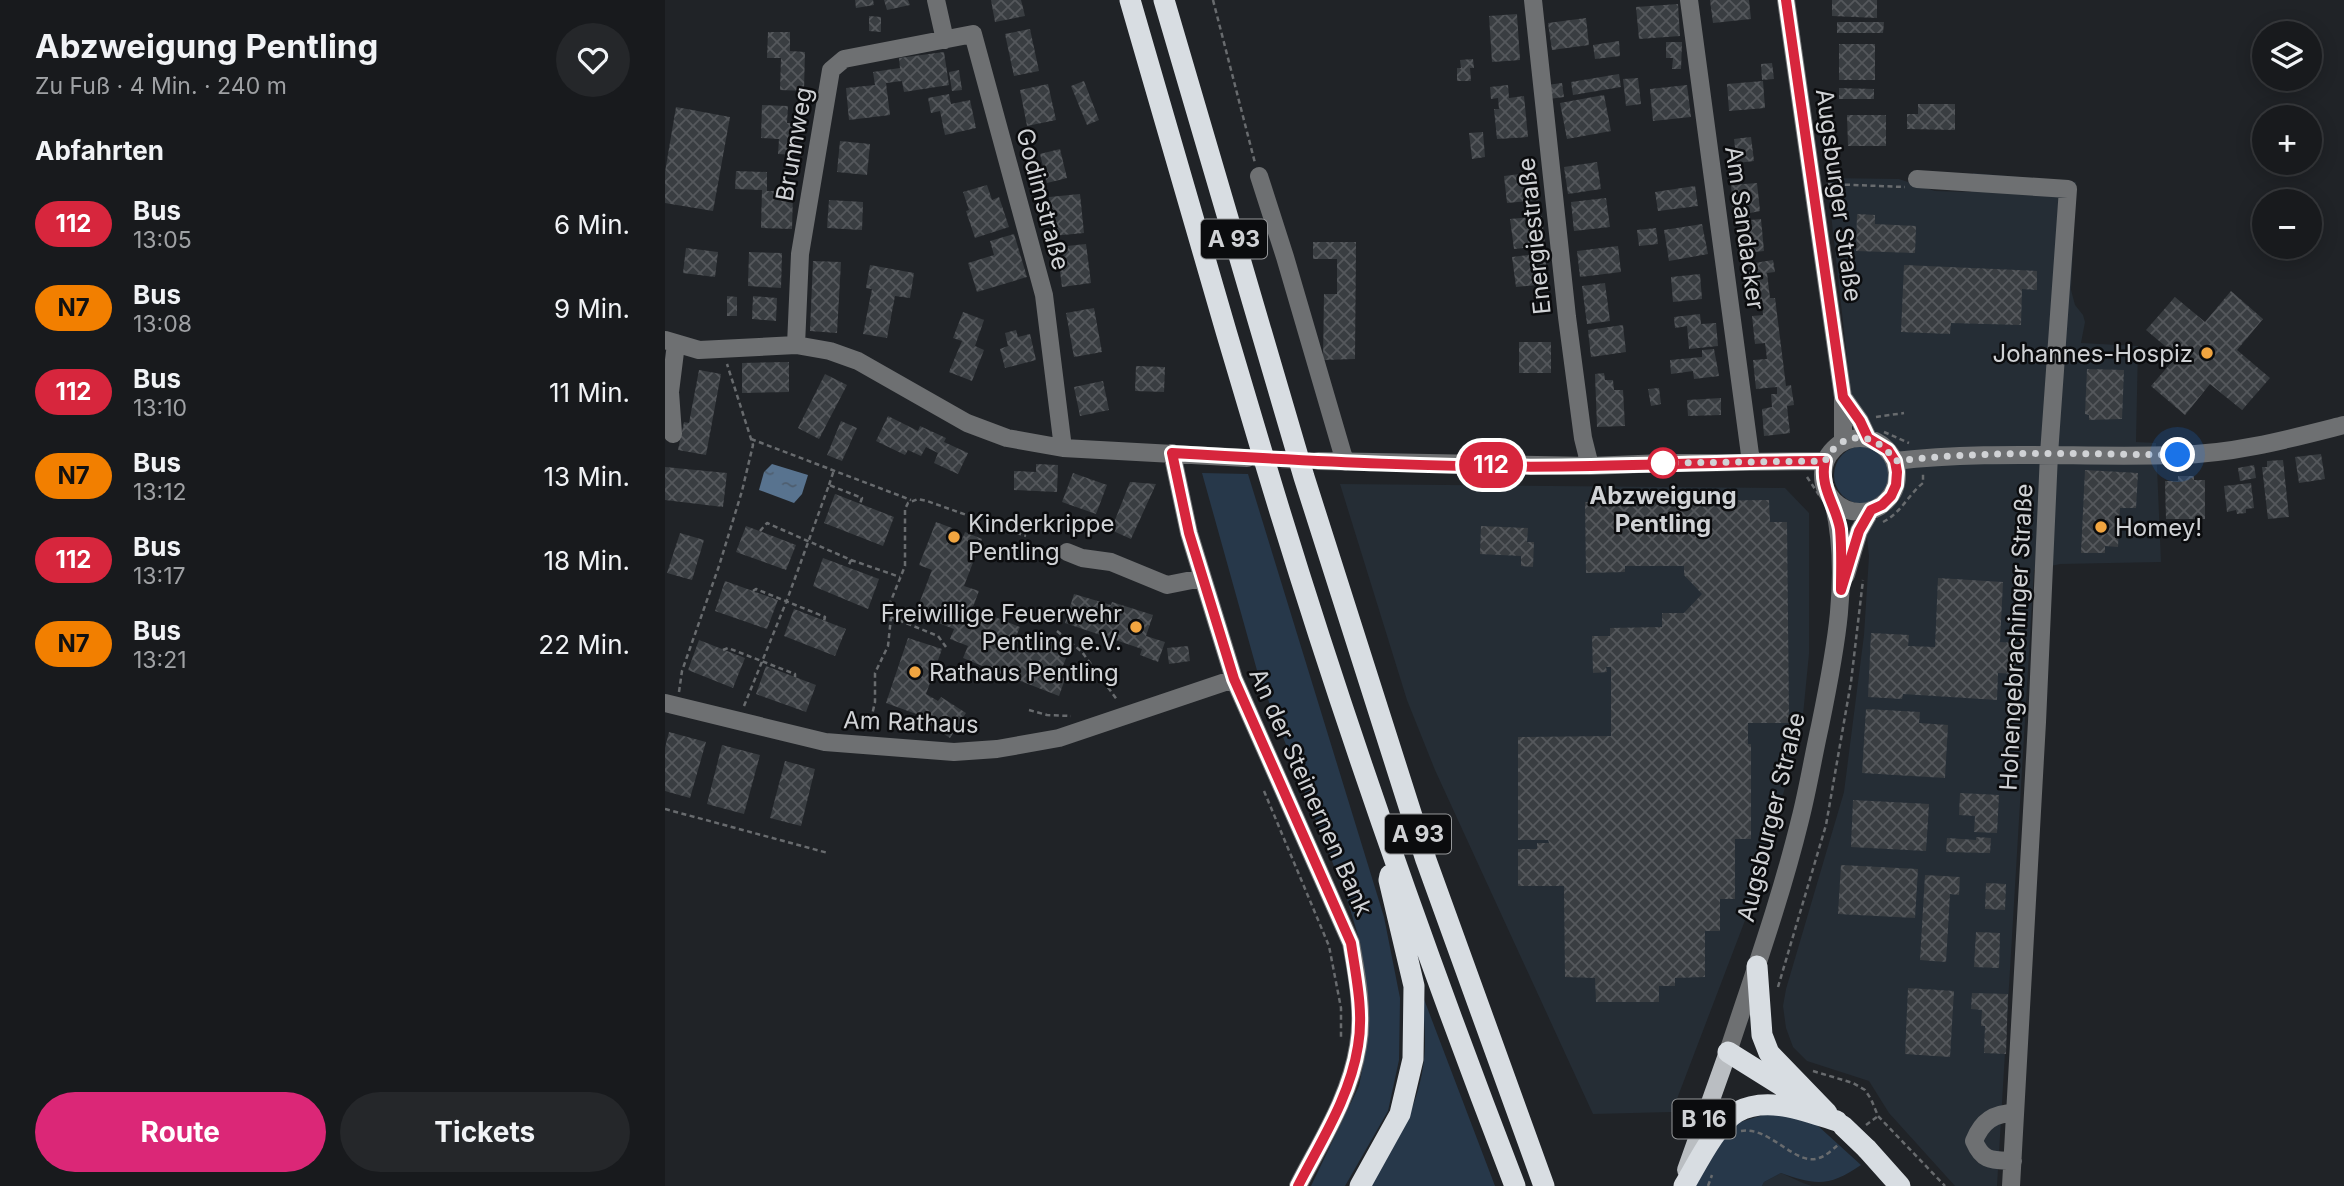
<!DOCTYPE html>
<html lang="de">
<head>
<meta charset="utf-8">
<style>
  body { margin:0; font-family:Inter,sans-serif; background:#25272a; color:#f1f3f6; height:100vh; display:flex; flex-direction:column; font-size:26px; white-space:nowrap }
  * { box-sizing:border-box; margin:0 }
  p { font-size:23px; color:#9fa1a4 }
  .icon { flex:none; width:38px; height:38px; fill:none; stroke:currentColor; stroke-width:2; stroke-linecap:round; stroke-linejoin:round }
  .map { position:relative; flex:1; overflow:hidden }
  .side { display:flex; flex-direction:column; background:#181a1d; width:665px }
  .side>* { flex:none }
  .badge { padding:0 14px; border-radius:23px; font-size:24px; line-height:46px }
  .tools { position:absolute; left:1587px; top:21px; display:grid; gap:14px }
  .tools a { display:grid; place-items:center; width:70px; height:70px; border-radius:50%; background:#181a1d; box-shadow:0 4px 18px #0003,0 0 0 2px #36383b; font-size:35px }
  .you { position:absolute; width:35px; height:35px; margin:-18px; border:5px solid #fff; border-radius:50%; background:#1a73e8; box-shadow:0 0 0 10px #1a73e833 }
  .map>.badge { position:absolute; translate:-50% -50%; box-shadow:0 0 0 4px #fff }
  h2 { padding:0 35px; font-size:26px; line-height:63px }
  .round { display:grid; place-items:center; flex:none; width:74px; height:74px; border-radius:37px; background:#25272a }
  .overview { display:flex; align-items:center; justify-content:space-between; height:119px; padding:0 35px }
  h1 { font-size:33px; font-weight:700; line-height:52px }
  .primary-button { display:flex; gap:14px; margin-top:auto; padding:14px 35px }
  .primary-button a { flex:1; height:80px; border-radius:42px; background:#db2777; color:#fff; font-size:28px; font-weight:700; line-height:80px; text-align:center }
  .primary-button a+a { background:#25272a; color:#f1f3f6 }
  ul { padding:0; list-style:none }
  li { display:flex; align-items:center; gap:21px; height:84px; padding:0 35px }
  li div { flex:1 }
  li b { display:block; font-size:26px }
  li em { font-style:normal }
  li .badge { min-width:77px; font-weight:700; text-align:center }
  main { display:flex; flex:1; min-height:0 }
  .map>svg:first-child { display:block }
</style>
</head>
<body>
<main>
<section class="side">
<div class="overview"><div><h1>Abzweigung Pentling</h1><p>Zu Fuß · 4 Min. · 240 m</p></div><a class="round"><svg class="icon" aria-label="heart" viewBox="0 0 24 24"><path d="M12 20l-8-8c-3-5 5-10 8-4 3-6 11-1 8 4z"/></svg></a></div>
<h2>Abfahrten</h2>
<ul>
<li><span class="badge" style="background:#d7263d;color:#fff">112</span><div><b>Bus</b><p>13:05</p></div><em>6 Min.</em></li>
<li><span class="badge" style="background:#f27f00;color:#111">N7</span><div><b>Bus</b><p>13:08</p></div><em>9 Min.</em></li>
<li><span class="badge" style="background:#d7263d;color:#fff">112</span><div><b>Bus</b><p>13:10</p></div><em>11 Min.</em></li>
<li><span class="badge" style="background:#f27f00;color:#111">N7</span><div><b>Bus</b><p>13:12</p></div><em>13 Min.</em></li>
<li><span class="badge" style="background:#d7263d;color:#fff">112</span><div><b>Bus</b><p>13:17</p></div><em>18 Min.</em></li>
<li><span class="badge" style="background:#f27f00;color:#111">N7</span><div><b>Bus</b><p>13:21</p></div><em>22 Min.</em></li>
</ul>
<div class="primary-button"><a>Route</a><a>Tickets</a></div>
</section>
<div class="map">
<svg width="1679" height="1186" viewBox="0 0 1679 1186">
  <defs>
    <pattern id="water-ripples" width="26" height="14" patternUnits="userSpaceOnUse" patternTransform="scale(1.75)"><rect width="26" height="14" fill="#58738f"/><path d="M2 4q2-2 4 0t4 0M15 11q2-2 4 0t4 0" fill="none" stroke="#4e5e6f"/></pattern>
    <pattern id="building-cross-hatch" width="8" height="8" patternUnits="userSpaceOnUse" patternTransform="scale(1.75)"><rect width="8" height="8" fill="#393d41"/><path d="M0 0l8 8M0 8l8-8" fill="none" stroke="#55585c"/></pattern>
  </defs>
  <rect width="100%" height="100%" fill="#202327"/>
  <path fill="#252d35" d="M1308 173 1411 182 1406 290 1410 305 1418 315 1420 322 1416 343 1473 346 1471 442 1491 443 1496 562 1395 564 1369 570 1332 1186H1290L1224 1113 1204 1081 1142 1061 1128 1047 1121 1028 1118 1006 1121 989 1179 792 1199 635 1204 556 1162 178 1234 179 1270 191 1306 192Z
    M675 484 1120 488 1144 513V654L1138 715 1119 791 1087 902 1007 1112 928 1114 770 770 742 700Z
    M1116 1173 1138 1183 1147 1186H1097L1099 1182Z"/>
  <path fill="#27384a" d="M1169 475a29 29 0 1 1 58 0a29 29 0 1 1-58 0Z
    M537 473 583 474 719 917 735 998 734 1060 723 1111 680 1186H646L694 1086 702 1045 704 1003 695 942 682 899 593 674Z
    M757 994 830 1186H704C733 1142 759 1098 760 1044 760 1028 758 1011 757 994Z
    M1107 1112 1152 1125 1196 1165C1166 1186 1151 1186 1116 1173L1099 1182 1097 1186H1028L1066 1125Z"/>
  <path fill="url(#water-ripples)" d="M107 464 143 475 137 494 129 503 94 490 99 472Z"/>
  <path fill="url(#building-cross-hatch)" d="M190 0H208L209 5 191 8Z
    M219 0H243L245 5 222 10Z
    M326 0H356L360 16 330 22Z
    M1045 0H1084L1086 19 1048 23Z
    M1167 0H1212V18L1167 16Z
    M1013 4 1015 36 974 39 971 7Z
    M852 14 855 60 827 62 824 16Z
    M204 16 216 17V32L204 31Z
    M921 18 924 45 887 50 883 23Z
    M1172 22H1219L1218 33H1172Z
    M365 29 374 71 349 76 340 34Z
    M103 32H125V51L140 52 139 91 115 90 116 58H102Z
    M954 41 955 56 930 59 928 45Z
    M1001 42H1017L1016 69H1007L1008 58H1001Z
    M1174 44H1210V80H1174Z
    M279 52 284 85 239 92 237 81 221 83 225 115 184 120 181 88 210 85 208 72 235 68 234 58Z
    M808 59 809 68H805L806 81H792V68H796L795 60Z
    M1107 63 1109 79 1097 80 1096 64Z
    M294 70 297 90 287 91 284 72Z
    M954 74 956 87 908 95 906 82Z
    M973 78 976 104 961 106 958 79Z
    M419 81 434 120 422 125 406 86Z
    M1098 81 1100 108 1064 111 1062 84Z
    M897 83 899 97 884 99 882 85Z
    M383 84 391 120 362 126 355 90Z
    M843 85 844 98 859 96 863 137 832 139 829 109H834L833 98 826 99 825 87Z
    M1022 85 1026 117 988 121 985 89Z
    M1174 88 1209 89V99H1174Z
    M284 94 286 104 305 100 311 128 280 135 275 111 266 113 263 98Z
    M939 95 946 131 902 139 895 103Z
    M1253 104H1290V130L1242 129V114H1253Z
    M97 105 123 106 122 123H131L130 155 113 154 114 139 96 138Z
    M11 107 65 117 48 211 0 203V172Z
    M1182 115H1221V146H1183Z
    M818 132 820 157 807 159 804 133Z
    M1086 137 1089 161 1072 163 1069 139Z
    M175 141 205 144 202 175 172 172Z
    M395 149 402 178 382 183 375 154Z
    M932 162 936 189 903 194 899 167Z
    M71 171 102 172V191H128L127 229 96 228 97 190 70 189Z
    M872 172 874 200 842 203 839 176Z
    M1092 183 1095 211 1085 213V220L1096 219 1099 251 1080 253 1076 221 1069 222 1066 185Z
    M322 185 327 200 334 197 344 227 310 238 301 211 304 210 298 192Z
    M1030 186 1033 206 993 211 990 192Z
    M415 194 419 233 387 236 384 197Z
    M941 198 945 227 909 231 906 202Z
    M164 200 198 202 197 230 162 228Z
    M1192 214 1210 215V224L1251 226 1250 253 1191 251Z
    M877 216 880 246 849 249 845 219Z
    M1037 224 1043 254 1004 261 999 230Z
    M991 228 993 244 974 246 972 230Z
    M349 234 362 277 312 292 303 263 329 255 325 241Z
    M648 242H691L690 359 658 360 659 294H672V259H648Z
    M421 244 426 283 397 287 392 247Z
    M953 246 956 272 915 277 912 251Z
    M21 248 53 252 50 277 18 273Z
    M84 252 117 253 116 288 83 286Z
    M880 253 883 284 851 287 847 257Z
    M1108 260 1110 272 1102 273 1105 298H1110L1121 386 1126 385 1129 405 1122 406 1125 433 1099 436 1097 409 1107 407 1106 394H1112V387L1091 389 1088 360 1102 359 1100 343 1090 344 1087 316 1098 315 1097 299 1085 300 1082 276 1084 275 1083 264Z
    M148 261 176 262 172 333 145 331Z
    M205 265 249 273 245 298 230 296 222 338 198 334 207 289 201 288Z
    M1239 265 1372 271V290L1357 289 1356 325 1286 323 1285 334 1236 332Z
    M1035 274 1037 299 1008 302 1006 277Z
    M940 283 945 321 922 324 917 286Z
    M1566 291 1598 319 1572 350 1605 378 1577 410 1545 384 1520 415 1486 386 1512 356 1481 330 1510 297 1540 322Z
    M62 296 72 297V316H62Z
    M88 296 112 298 111 321 87 319Z
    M429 308 437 352 409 357 401 313Z
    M298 312 319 320 310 346 319 350 307 381 284 372 297 341 288 338Z
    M1035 314 1036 324 1051 323 1053 346 1024 349 1022 326 1010 328 1009 317Z
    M958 325 961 352 926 357 923 330Z
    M351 330 353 337 365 334 371 360 340 368 335 349 343 346 340 333Z
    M854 342H886V373H854Z
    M1049 349 1054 376 1029 379 1028 371 1006 374 1005 360 1037 357V350Z
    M124 362V392L77 393V363Z
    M471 366 500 367 499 392 470 391Z
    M1422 369 1459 370 1457 419 1424 420V415L1420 414Z
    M34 370 56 374 41 455 13 450 19 422 24 423Z
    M939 373 940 380H948L949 390H958L960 426 932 427 930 374Z
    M160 374 182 385 154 439 133 428Z
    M438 381 444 410 415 416 409 387Z
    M994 388 996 404 986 406 983 389Z
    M1056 398V415L1023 416 1022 400Z
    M223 416 253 431 255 426 281 438 279 442 303 453 293 474 269 463 273 453 261 447 256 456 243 450 240 455 211 441Z
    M176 421 192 428 177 461 162 455Z
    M1656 454 1660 479 1634 483 1630 457Z
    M1618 460 1624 517 1603 519 1597 467H1602V461Z
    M371 464 393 465 392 492 349 490V471L371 472Z
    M1589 465 1591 478 1575 481 1573 468Z
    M0 467 62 473 58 507 0 500Z
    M1420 470 1473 473 1471 508H1455L1453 547 1440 546V553H1416Z
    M408 473 442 485 431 514 397 502Z
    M1513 476H1529V480H1540V519H1501L1500 481H1513Z
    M465 482 491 484 466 539 446 530Z
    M1586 483 1589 508 1581 509V513L1572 514 1571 510 1562 512 1559 486Z
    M170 494 229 517 218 546 159 523Z
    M1104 500 1105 522H1122L1124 723H1083V744H1086V839H1070V899H1055V931H1040V977L1010 978V986H994V1002H931L930 978 900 977 899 886H853V849H872V843H884L883 840H853V737L946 736V667H941L942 672 928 673 927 636H945V628L997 627V613H1019L1037 594 1019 575V566H960V572L921 573 920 502Z
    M271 522 287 528 285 531 298 537 300 532 317 539 299 586 314 591 304 617 317 622 320 613 355 627 347 646 362 652 370 634 405 648 394 676 400 679 394 696 345 677 348 671 343 670 341 676 298 658 303 646 285 639 289 629 250 614 267 570 254 565Z
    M81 526 131 545 121 570 71 552Z
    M816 526 863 528 862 542H869L868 567 856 566V556L815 554Z
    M15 533 39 540 27 580 2 573Z
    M158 558 214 579 203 609 148 586Z
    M1273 578 1338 582 1335 642 1351 643 1350 674 1333 673 1332 700 1238 694 1237 699 1203 697 1206 633 1244 635 1243 646 1270 647Z
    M60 581 113 600 102 629 50 611Z
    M409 594 446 605 447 602 488 615 481 636 500 642 493 662 475 655 477 649 400 623Z
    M129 609 181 629 170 656 119 636Z
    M243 638 277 649 261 694 273 701 276 697 301 713 285 738 260 722 261 719 254 715 221 703Z
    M34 640 80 658 68 688 23 670Z
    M523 646 525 661 504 664 502 648Z
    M101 666 151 685 141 712 91 694Z
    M1201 709 1255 712 1254 723 1283 725 1280 778 1197 773Z
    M4 732 41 742 25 798 0 791V748Z
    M57 745 95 755 79 814 42 804Z
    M120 761 150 769 136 826 105 818Z
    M1295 793 1334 795 1332 833 1309 832 1310 816 1294 815Z
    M1188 800 1264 804 1261 851 1186 847Z
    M1311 837 1326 838 1325 853 1281 852 1282 838 1311 840Z
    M1176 865 1253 869 1250 918 1173 914Z
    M1260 875 1295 877 1294 895 1285 894 1281 962 1255 960Z
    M1321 883 1341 884 1340 910 1320 909Z
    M1311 932 1335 933 1334 968 1309 967Z
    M1243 988 1289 991 1285 1057 1240 1054Z
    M1307 993 1343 994 1341 1054 1319 1053 1320 1026H1316L1317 1010 1306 1009Z"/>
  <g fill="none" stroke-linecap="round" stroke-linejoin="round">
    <path stroke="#3a3d41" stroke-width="18" stroke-dasharray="18 9" stroke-linecap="butt" d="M589 458 645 461"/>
    <path stroke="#686b6e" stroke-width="2.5" stroke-dasharray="5 3.5" stroke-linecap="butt" d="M548 0 590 163
      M1163 184 1240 187
      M1211 417 1239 413
      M1219 432 1244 443
      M86 439 246 500
      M1142 477 1154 495
      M164 485 169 470
      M1218 522C1236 513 1243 495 1258 483V473
      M95 531 102 523 186 560 183 567
      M186 560 235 577
      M88 591 91 589 160 617 159 621
      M392 631 417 652 453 701
      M281 647 273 636 226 617 223 608 240 566V509L243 503 253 499 262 501 361 536
      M58 650 63 648 130 674V677
      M14 692 17 671 54 566 77 491 88 445 62 364
      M79 706 122 600 164 485 197 498 195 504
      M364 710 382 715 406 716
      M204 728 210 702V673L223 646 226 617
      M299 734 308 723
      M599 791 664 946 676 1008V1040
      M0 809 163 853
      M1113 987 1161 825 1186 682 1198 580
      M1148 1071 1188 1083 1200 1090 1206 1099 1213 1116 1280 1186
      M1201 1125 1213 1116
      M1076 1131C1105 1126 1131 1167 1154 1158 1161 1156 1168 1149 1173 1145
      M1043 1186 1047 1175"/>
    <path stroke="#6e7072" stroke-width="18" d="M271 0 280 40
      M868 0 902 317 918 438 925 466
      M1024 0 1086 462
      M1121 0 1178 397V441
      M594 176 620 257 680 462
      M1252 179 1403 189 1384 454 1372 722 1346 1186
      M0 340 34 350 131 345 165 351 193 361 302 423 342 438 398 448 582 458
      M131 345 135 254 166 70 179 59 308 34 379 295 398 448
      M1178 397 1195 421 1203 438
      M8 434 5 392 11 344
      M1158 475a37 37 0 1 1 74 0a37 37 0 1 1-74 0Z
      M507 453 524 533 569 679 686 943C692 976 699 1013 693 1046 685 1097 656 1141 633 1186
      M653 461 925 466 998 463 1160 461
      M1230 461C1323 450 1418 458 1512 455 1569 454 1624 439 1679 425
      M402 552 417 558 446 562 502 585 537 578
      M1181 575 1194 531 1206 510
      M0 703 160 742 289 752 332 749 394 738 569 679
      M1063 1052C1088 976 1116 898 1135 820 1143 789 1148 757 1155 726 1170 653 1186 575 1168 501
      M1348 1161C1327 1160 1318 1162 1309 1141 1317 1121 1329 1113 1350 1113"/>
    <path stroke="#babec2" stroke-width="18" d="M1021 1170 1063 1052"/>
    <path stroke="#d8dde2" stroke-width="21" d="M465 0C510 156 555 313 602 469 675 712 759 950 850 1186
      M499 0 639 477 761 860 879 1186
      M1092 966 1097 1035 1104 1053 1162 1113
      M1063 1052 1135 1097
      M1202 1149 1235 1186
      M695 1186 735 1114 748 1059 749 986 724 880 725 875
      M1019 1186C1031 1166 1052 1123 1072 1112 1103 1095 1142 1112 1172 1121"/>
    <path stroke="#d8dde2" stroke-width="21" d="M1178 1126 1202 1149"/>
  </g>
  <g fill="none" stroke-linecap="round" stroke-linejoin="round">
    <defs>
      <path id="line" d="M633 1186C656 1141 685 1097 693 1046 699 1013 691 976 686 943L569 679 524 533 507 453C646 461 787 469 926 466 1004 465 1082 461 1160 461 1154 487 1171 505 1175 529 1177 549 1176 570 1176 590L1194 531 1206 510 1217 505 1226 496 1231 485 1232 472 1230 461 1223 450 1203 438 1195 421 1178 397 1121 0"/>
    </defs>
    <use href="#line" stroke="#fff" stroke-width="16"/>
    <use href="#line" stroke="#d7263d" stroke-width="10"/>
    <path stroke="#d0d2d5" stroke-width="7" stroke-dasharray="0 12.6" d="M998 463 1160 461C1177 429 1211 431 1230 461 1323 450 1419 454 1513 455"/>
  </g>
  <g fill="#f1a540" stroke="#0b0c0e" stroke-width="2.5">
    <circle cx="1542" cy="353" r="7"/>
    <circle cx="1436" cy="527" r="7"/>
    <circle cx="289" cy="537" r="7"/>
    <circle cx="471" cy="627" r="7"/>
    <circle cx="250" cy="672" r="7"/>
  </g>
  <circle fill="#fff" stroke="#d7263d" stroke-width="3.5" cx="998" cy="463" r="14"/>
  <g text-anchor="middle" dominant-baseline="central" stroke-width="5" stroke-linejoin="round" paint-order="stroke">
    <g fill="#0b0c0e" stroke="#959799" stroke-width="2">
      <rect x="536" y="219.5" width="66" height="39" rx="5"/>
      <rect x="720" y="814.5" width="66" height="39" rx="5"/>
      <rect x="1007.5" y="1099.5" width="63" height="39" rx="5"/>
    </g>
    <g font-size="23" font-weight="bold" fill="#d0d2d5">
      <text x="569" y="239">A 93</text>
      <text x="753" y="834">A 93</text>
      <text x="1039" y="1119">B 16</text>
    </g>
    <g font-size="24" fill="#d0d2d5" stroke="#0b0c0e">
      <text transform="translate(129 144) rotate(-80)">Brunnweg</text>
      <text transform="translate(1174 195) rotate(82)">Augsburger Straße</text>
      <text transform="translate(378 199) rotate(75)">Godimstraße</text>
      <text transform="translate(1080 228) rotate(82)">Am Sandacker</text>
      <text transform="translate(869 236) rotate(-96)">Energiestraße</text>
      <text transform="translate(1351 637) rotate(-87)">Hohengebrachinger Straße</text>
      <text transform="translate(246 722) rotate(2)">Am Rathaus</text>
      <text transform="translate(646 792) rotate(66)">An der Steinernen Bank</text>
      <text transform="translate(1106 817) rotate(-76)">Augsburger Straße</text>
    </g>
    <g font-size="24" fill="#d0d2d5" stroke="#0b0c0e" text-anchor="start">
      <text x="1528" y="353" text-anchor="end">Johannes-Hospiz</text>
      <text x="303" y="523">Kinderkrippe<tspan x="303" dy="28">Pentling</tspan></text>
      <text x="1450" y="527">Homey!</text>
      <text x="457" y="613" text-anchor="end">Freiwillige Feuerwehr<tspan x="457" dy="28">Pentling e.V.</tspan></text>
      <text x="264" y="672">Rathaus Pentling</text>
    </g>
    <g font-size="24" font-weight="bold" fill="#d0d2d5" stroke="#0b0c0e">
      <text x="998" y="495">Abzweigung<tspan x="998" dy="28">Pentling</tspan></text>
    </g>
  </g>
</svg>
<div class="tools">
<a><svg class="icon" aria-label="layers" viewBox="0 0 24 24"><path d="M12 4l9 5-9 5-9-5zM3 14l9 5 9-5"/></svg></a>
<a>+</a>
<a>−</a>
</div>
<div class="you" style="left:1513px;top:455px"></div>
<b class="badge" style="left:826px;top:465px;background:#d7263d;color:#fff">112</b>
</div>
</main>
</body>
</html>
